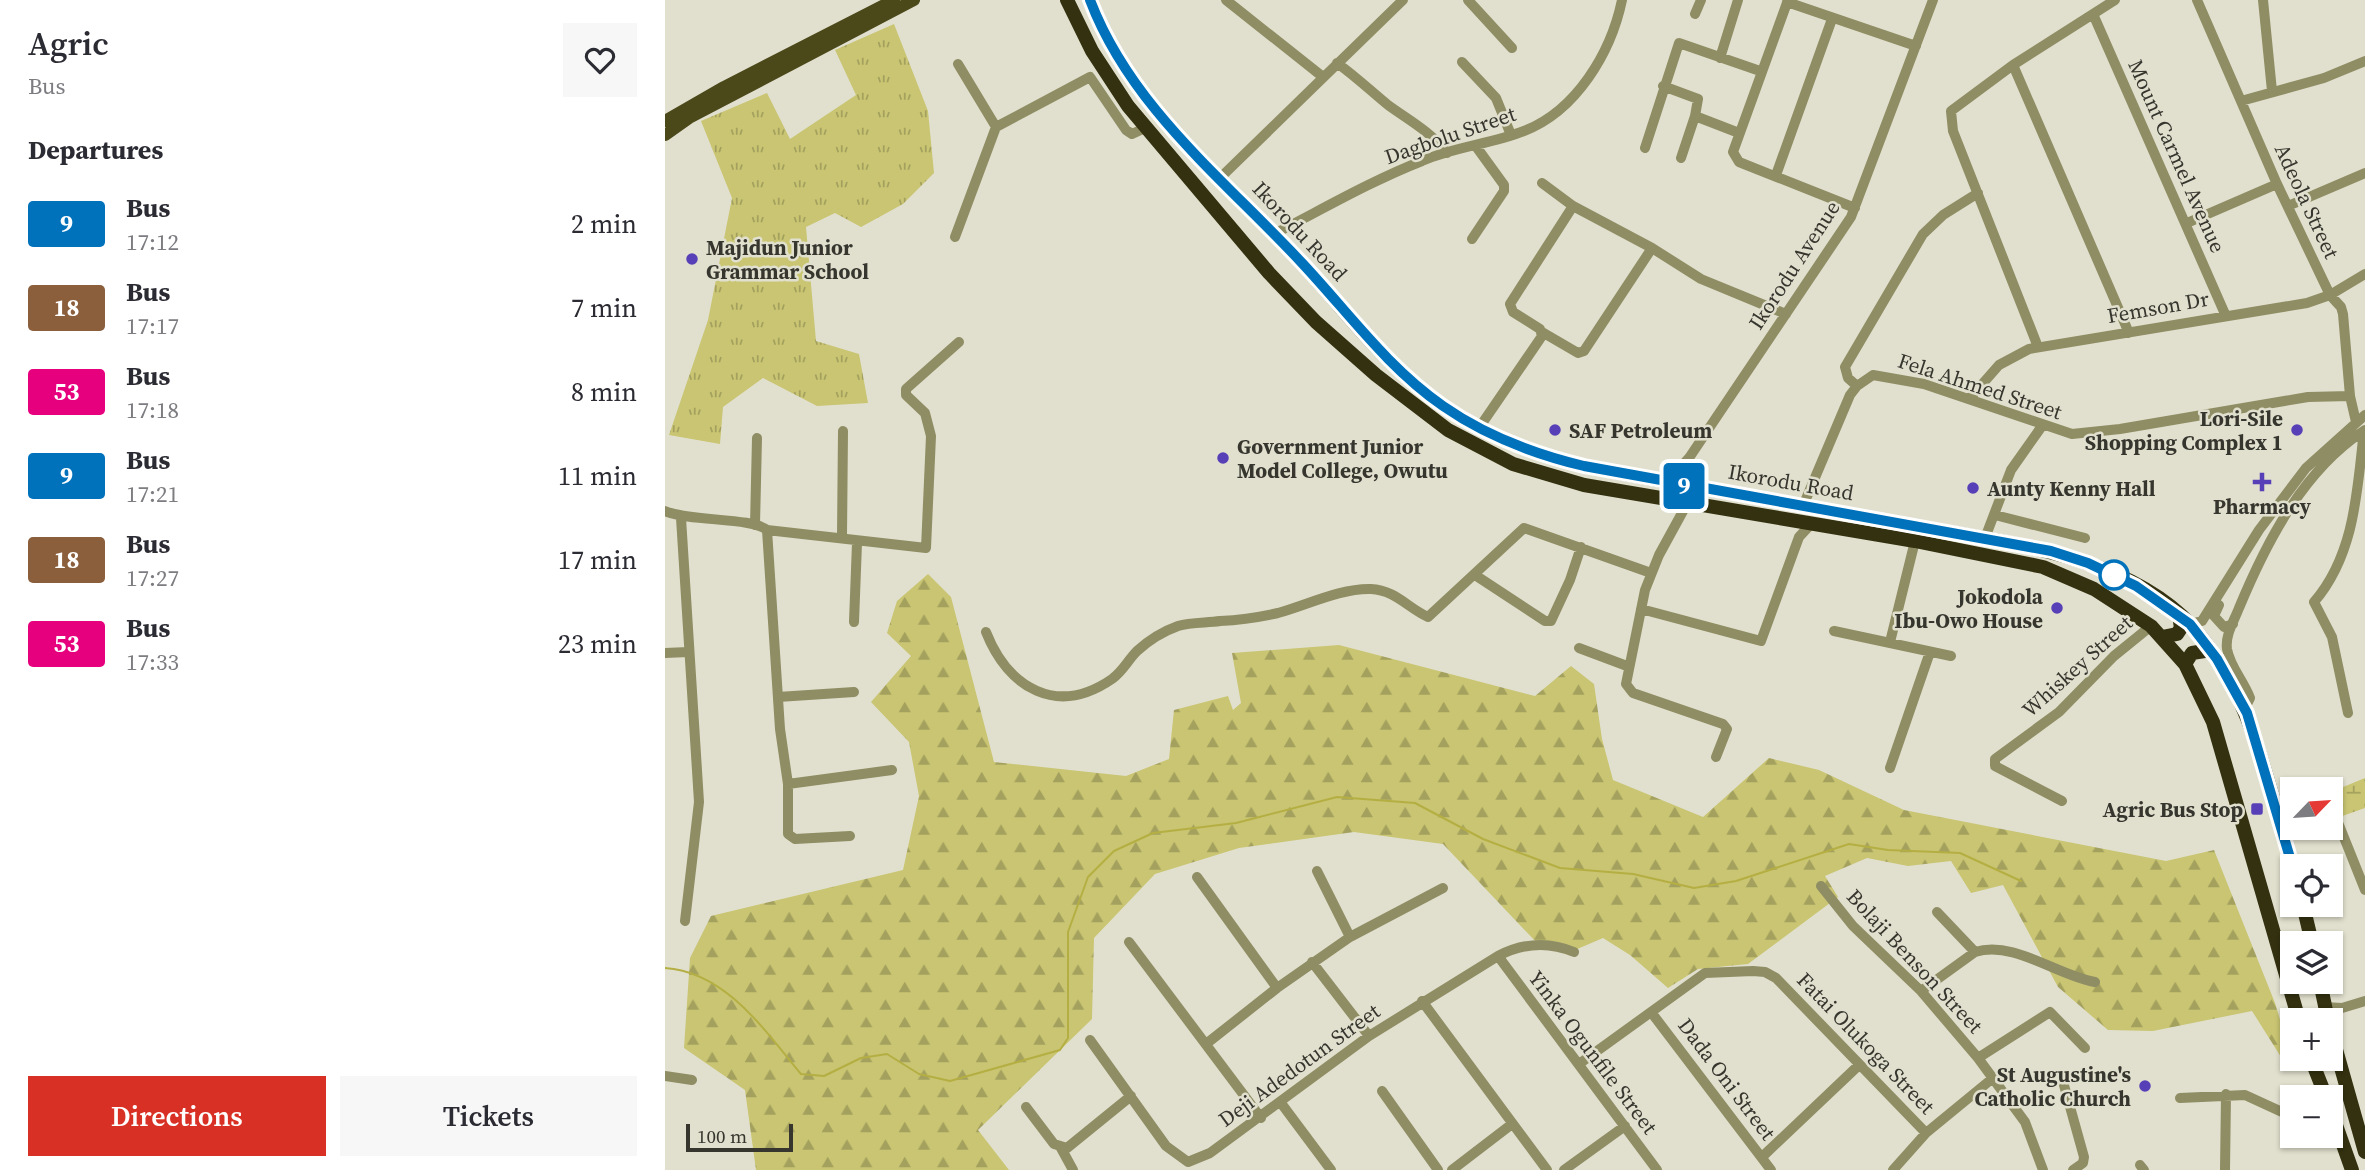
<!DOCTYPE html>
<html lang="en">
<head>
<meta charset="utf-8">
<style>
  body { margin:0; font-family:"Source Serif 4",serif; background:#f7f7f7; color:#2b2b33; height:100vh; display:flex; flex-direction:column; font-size:26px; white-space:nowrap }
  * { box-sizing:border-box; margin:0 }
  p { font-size:23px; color:#7c7c81 }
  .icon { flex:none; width:38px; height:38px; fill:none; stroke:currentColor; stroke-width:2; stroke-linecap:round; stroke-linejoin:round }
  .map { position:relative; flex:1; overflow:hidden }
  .panel { display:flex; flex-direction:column; background:#fff; width:665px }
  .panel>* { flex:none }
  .badge { padding:0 14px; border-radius:5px; font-size:24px; line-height:46px }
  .needle { width:46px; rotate:65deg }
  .tools { position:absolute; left:1615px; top:777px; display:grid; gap:14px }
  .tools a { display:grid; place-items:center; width:63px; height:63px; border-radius:0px; background:#fff; box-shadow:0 2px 5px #0004; font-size:35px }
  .scale { position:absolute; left:21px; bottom:18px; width:107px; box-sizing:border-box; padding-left:7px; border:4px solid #36362f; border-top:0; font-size:19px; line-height:24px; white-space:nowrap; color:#36362f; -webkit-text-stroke:5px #e1e0ce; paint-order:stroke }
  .map>.badge { position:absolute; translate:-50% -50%; box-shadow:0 0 0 4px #fff }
  h2 { padding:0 28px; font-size:26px; line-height:63px }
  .round { display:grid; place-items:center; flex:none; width:74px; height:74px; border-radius:0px; background:#f7f7f7 }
  .head { display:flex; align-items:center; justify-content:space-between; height:119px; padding:0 28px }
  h1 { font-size:33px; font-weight:600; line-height:52px }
  .action { display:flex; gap:14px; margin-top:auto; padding:14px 28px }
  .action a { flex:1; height:80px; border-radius:0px; background:#d93025; color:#fff; font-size:28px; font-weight:600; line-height:80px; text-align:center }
  .action a+a { background:#f7f7f7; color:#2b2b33 }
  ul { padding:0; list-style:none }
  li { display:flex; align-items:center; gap:21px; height:84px; padding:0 28px }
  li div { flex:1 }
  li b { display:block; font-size:26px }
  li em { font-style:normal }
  li .badge { min-width:77px; font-weight:700; text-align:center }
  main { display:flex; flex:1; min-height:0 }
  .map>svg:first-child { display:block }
</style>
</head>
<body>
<main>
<section class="panel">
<div class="head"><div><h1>Agric</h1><p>Bus</p></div><a class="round"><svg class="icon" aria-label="heart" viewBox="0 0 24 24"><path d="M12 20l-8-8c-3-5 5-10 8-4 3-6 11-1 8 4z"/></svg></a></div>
<h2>Departures</h2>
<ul>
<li><span class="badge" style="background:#0072bc;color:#fff">9</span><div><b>Bus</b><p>17:12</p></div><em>2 min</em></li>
<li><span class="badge" style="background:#8b5e3c;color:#fff">18</span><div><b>Bus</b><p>17:17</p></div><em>7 min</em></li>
<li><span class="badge" style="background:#e6007e;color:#fff">53</span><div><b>Bus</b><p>17:18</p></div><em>8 min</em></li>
<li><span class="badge" style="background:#0072bc;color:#fff">9</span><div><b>Bus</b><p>17:21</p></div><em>11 min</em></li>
<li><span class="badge" style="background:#8b5e3c;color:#fff">18</span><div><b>Bus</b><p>17:27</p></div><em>17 min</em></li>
<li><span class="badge" style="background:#e6007e;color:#fff">53</span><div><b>Bus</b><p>17:33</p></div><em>23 min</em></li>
</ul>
<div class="action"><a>Directions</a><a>Tickets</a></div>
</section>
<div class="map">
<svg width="1700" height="1170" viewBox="0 0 1700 1170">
  <defs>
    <pattern id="grass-tufts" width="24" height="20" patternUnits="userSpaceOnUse" patternTransform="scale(1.75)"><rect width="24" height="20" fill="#c9c572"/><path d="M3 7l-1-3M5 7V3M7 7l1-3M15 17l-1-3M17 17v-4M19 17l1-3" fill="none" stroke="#a4a15e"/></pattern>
    <pattern id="forest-firs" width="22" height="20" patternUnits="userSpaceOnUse" patternTransform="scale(1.75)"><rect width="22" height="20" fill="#c9c572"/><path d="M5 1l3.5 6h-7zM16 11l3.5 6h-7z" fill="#a4a15e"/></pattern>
    <pattern id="wetland-marsh" width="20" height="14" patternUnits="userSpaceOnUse" patternTransform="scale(1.75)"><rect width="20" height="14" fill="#c9c572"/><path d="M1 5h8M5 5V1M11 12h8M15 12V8" fill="none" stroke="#a4a15e"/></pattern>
  </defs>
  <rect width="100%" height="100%" fill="#e1e0ce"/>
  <path fill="url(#grass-tufts)" d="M229 24 263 111 269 173 238 204 196 227 170 213 141 227 151 341 194 354 203 403 152 406 98 378 58 407 55 444 4 435 43 320 67 198 36 121 102 93 125 139 191 95 170 50Z"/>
  <path fill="url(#forest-firs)" d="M263 574 286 597 329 762 461 776 504 759 509 710 563 696 568 710 576 703 567 653 674 645 870 696 906 666 929 684 937 739 948 780 1038 817 1104 758 1154 770 1239 810 1501 861 1549 850 1610 1003 1630 1069 1616 1057 1587 1011 1488 1031 1443 1030 1393 987 1338 885 1306 893 1286 861 1243 866 1202 858 1160 876 1173 897 1083 964 1033 969 1003 988 965 955 938 938 910 950 871 942 778 844 689 832 574 848 490 874 429 938 427 1019 313 1130 344 1170H91L80 1090 19 1048 25 958 46 916 238 870 254 796 244 742 206 702 246 656 222 633 232 601Z"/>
  <path fill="url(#wetland-marsh)" d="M1700 778V808L1666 820V792Z"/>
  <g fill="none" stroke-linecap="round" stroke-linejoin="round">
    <path stroke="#b5af43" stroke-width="2" d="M0 968C61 972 100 1031 136 1074L159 1076 196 1058 222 1054 254 1074 285 1081 395 1050 403 1038V932L423 877 449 851 488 833 571 823 672 797 750 803 818 839 895 868 968 874 1029 888 1071 881 1184 844 1223 850 1295 853 1356 881"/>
    <path stroke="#8f8d64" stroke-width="10" d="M561 0 658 77
      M803 0 847 48
      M1123 0 1068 152 1074 162 1190 208
      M1532 0 1612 184 1665 295 1676 307 1678 314 1685 396 1691 422
      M1598 0 1607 91
      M1122 2 1251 46
      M1030 14 1036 0
      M1428 14 1560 314
      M1055 58 1073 0
      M797 62 831 98 846 135
      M672 63C690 76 706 91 723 105 745 121 765 131 782 153
      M293 64 331 127 425 77 461 130 467 134 480 128
      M1348 65 1464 333
      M998 86 1033 99 1030 116 1074 133
      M1576 101 1659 78 1700 61
      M980 148 1014 43 1095 71
      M1016 158 1030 116
      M1111 175 1167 19
      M555 178 738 0
      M877 183 908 206 987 248 1036 279 1121 314
      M1623 206 1700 173
      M1522 223 1612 184
      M609 234C658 209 706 181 757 161 789 147 826 144 859 131 911 111 946 53 957 0
      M290 237 331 127
      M807 239 839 191V185L810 145
      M877 332 913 353 919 351 987 248
      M1373 347 1288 131 1286 111 1348 65 1450 0
      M1192 386 1183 378 1180 367 1258 234 1278 215 1313 193
      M1305 398 1334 365 1364 349 1642 303 1665 295 1700 274
      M814 428 877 336 875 329 848 312 845 304 908 206
      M1002 482 1024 458 1186 217 1268 0
      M1023 502 994 555 980 590 961 684 968 693 1058 724 1062 729 1051 757
      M1138 506 1185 395 1192 386 1208 375 1259 384 1407 434 1455 429 1643 397 1685 396
      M0 511C26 522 86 517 102 530L261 548 266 436 260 413 241 395V389L294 342
      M1330 515 1420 538
      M16 518 34 802 20 921
      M90 525 92 438
      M102 530 115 729 123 784V834L130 839 185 836
      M177 536 178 431
      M1320 538 1346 470 1377 426
      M810 575 880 621H886L905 580 916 547
      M1554 605 1549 616 1559 627 1568 624
      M976 609 1096 641 1134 537 1147 523
      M189 622 192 543
      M1525 624 1537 621 1594 530 1641 468 1700 415
      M1169 631 1286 656
      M321 632C343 688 392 717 447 679 458 671 463 660 472 651 483 641 499 631 513 626 526 622 542 623 555 621 574 620 595 617 613 613 642 605 676 588 706 589 730 590 743 608 763 617L859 528 986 573
      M1225 642 1250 541
      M914 648 962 666
      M0 653 23 652
      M113 697 189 692
      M1580 708 1585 698C1579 681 1565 667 1562 649 1560 635 1569 621 1574 608 1601 543 1638 470 1700 430
      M1683 713 1667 637 1649 602C1688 557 1692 496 1698 439L1694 434
      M1225 768 1265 652
      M123 784 227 770
      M1397 801 1330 766V759L1394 712 1449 656 1486 626
      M1672 820 1700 890
      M652 871 685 937
      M532 877 612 988
      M1156 886 1188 926 1256 991 1313 1058 1360 1122 1378 1170
      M1272 912 1310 952C1349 940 1391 975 1430 982
      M464 942 596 1118
      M833 956 992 1170
      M647 962 704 1036
      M1256 991 1310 952
      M757 1001 882 1170
      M1659 1007 1677 1008 1700 1001
      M986 1012 1106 1170
      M425 1040 501 1146 523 1162 545 1153 704 1036 833 956C858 943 883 941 909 952
      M541 1044 612 988 685 937 778 888
      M1313 1058 1385 1012 1420 1048
      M914 1064 1040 973 1088 971 1100 972 1111 978 1261 1133
      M0 1076 27 1080
      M1397 1078 1419 1157 1418 1163 1408 1170
      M717 1091 773 1170
      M1515 1098 1580 1095 1628 1117
      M616 1103 666 1170
      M361 1107 389 1144 402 1148 466 1096
      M396 1148 408 1170
      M1097 1157 1194 1065
      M1475 1165 1479 1170
      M787 1170 847 1124
      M899 1170 960 1126
      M1228 1170 1261 1133 1328 1078
      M1560 1170 1561 1094"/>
    <path stroke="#4b481a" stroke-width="12" d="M0 121 59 87 229 0
      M0 135 24 118 249 0"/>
    <path stroke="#33310f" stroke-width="14" d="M402 0 427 51 463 106 604 273 651 322 711 375 783 430 848 464 919 485 1250 541 1378 567 1429 589 1486 626 1520 664 1548 722 1634 1020
      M425 0C464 105 555 175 629 255 678 307 719 366 778 406 821 436 869 454 919 466 1023 487 1128 503 1232 523 1326 541 1458 551 1527 626 1587 693 1603 785 1628 868
      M1497 637 1512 634 1516 628 1514 615
      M1520 664 1527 653 1546 650
      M1638 905 1647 943
      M1655 982 1663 1020
      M1666 1032 1700 1152
      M1646 1059 1661 1097
      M1666 1111 1687 1170"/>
  </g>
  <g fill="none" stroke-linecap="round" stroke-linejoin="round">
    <defs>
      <path id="line" d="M425 0C466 108 560 180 637 263 683 312 722 367 778 406 821 436 869 454 919 466L1386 551 1423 563 1471 586 1525 624 1552 659 1582 713 1628 868"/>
    </defs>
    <use href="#line" stroke="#fff" stroke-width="16"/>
    <use href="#line" stroke="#0072bc" stroke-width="10"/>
  </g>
  <g fill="#573fb7" stroke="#e1e0ce" stroke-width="2.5">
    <circle cx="27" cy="259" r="7"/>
    <circle cx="890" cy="430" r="7"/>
    <circle cx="1632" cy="430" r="7"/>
    <circle cx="558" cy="458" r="7"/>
    <path d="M1593.5 471.5h7v7h7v7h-7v7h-7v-7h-7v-7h7z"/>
    <circle cx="1308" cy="488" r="7"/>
    <circle cx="1392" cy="608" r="7"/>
    <rect x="1585" y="802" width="14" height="14" rx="3.5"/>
    <circle cx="1480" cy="1086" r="7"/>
  </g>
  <circle fill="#fff" stroke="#0072bc" stroke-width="3.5" cx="1449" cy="575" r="14"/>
  <g text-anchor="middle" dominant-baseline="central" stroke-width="5" stroke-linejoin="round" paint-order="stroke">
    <g font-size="21" fill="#36362f" stroke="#e1e0ce">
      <text transform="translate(785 135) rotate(-19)">Dagbolu Street</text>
      <text transform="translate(1512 156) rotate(66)">Mount Carmel Avenue</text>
      <text transform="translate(1642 201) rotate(65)">Adeola Street</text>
      <text transform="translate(635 231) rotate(47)">Ikorodu Road</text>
      <text transform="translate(1129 265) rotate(-57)">Ikorodu Avenue</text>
      <text transform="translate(1493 307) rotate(-10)">Femson Dr</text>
      <text transform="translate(1315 386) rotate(18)">Fela Ahmed Street</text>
      <text transform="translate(1126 482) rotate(10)">Ikorodu Road</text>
      <text transform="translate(1412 666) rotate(-42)">Whiskey Street</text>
      <text transform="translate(1250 961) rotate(47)">Bolaji Benson Street</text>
      <text transform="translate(1201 1043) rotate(46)">Fatai Olukoga Street</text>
      <text transform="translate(928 1052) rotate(53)">Yinka Ogunfile Street</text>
      <text transform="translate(634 1065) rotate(-36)">Deji Adedotun Street</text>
      <text transform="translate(1062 1079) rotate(53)">Dada Oni Street</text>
    </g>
    <g font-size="21" font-weight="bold" fill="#36362f" stroke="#e1e0ce" text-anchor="start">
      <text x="41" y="247">Majidun Junior<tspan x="41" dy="24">Grammar School</tspan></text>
      <text x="1618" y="418" text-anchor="end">Lori-Sile<tspan x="1618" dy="24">Shopping Complex 1</tspan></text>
      <text x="904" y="430">SAF Petroleum</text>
      <text x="572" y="446">Government Junior<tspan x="572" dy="24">Model College, Owutu</tspan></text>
      <text x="1322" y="488">Aunty Kenny Hall</text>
      <text x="1597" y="506" text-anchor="middle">Pharmacy</text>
      <text x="1378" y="596" text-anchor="end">Jokodola<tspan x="1378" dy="24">Ibu-Owo House</tspan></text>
      <text x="1578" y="809" text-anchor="end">Agric Bus Stop</text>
      <text x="1466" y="1074" text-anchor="end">St Augustine's<tspan x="1466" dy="24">Catholic Church</tspan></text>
    </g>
  </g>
</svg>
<div class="tools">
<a><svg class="needle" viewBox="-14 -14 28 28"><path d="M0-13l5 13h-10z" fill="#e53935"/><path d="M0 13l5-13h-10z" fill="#7c7c81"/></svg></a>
<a><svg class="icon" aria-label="locate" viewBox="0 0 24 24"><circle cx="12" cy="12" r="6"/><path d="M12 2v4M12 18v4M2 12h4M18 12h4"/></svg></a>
<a><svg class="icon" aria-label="layers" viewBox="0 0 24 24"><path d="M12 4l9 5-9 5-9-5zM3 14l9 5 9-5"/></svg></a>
<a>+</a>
<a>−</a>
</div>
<div class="scale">100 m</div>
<b class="badge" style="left:1019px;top:486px;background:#0072bc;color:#fff">9</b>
</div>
</main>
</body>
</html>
